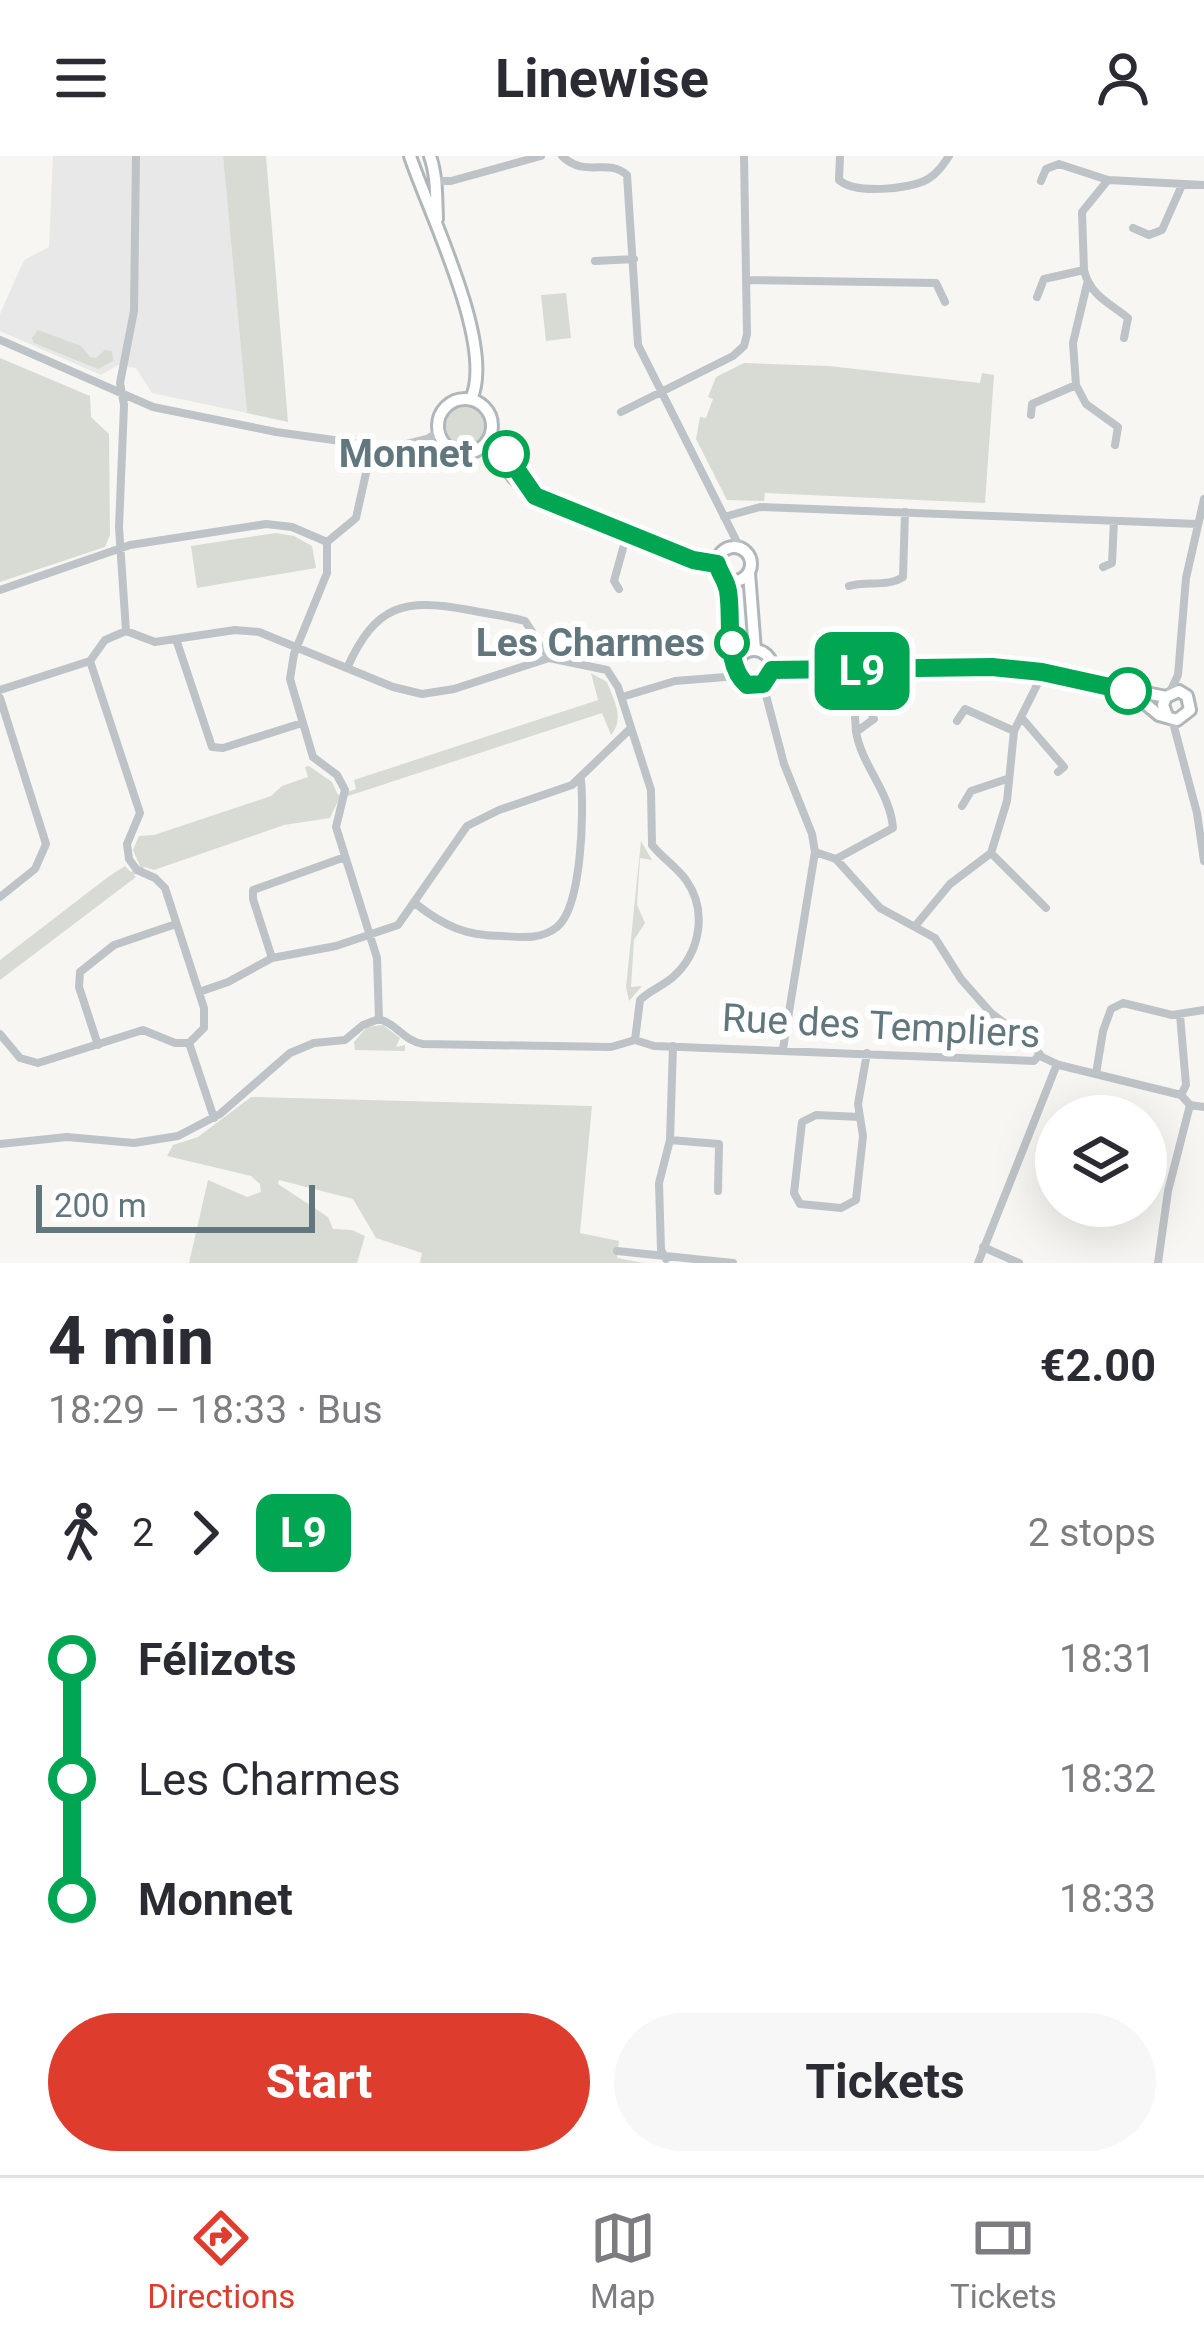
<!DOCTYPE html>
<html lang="en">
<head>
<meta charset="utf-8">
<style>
  body { margin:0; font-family:Roboto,sans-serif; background:#f7f7f7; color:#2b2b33; height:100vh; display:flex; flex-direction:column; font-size:45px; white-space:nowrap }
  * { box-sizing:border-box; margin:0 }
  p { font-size:39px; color:#7c7c81 }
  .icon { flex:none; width:66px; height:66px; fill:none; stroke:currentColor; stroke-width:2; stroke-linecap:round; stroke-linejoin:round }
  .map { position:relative; height:1107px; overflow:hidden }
  .details { display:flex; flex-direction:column; background:#fff; flex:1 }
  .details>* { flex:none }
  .badge { padding:0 24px; border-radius:18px; font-size:42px; line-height:78px }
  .fabs { position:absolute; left:1035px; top:939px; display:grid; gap:24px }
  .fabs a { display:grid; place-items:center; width:132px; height:132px; border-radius:50%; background:#fff; box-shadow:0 12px 48px #0002; font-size:60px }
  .scale { position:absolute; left:36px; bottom:30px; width:279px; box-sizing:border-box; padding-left:12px; border:6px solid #62767e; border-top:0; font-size:33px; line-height:42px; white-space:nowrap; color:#62767e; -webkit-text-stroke:9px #fff; paint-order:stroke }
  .map>.badge { position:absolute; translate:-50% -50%; box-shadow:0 0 0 6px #fff }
  .legs { display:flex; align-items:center; gap:18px; height:132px; padding:0 48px; font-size:39px }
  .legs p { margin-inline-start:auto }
  .overview { display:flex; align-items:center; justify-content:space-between; height:204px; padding:0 48px }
  h1 { font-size:66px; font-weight:700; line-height:90px }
  .button { display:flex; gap:24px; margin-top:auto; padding:24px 48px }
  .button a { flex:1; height:138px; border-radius:72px; background:#de3c2c; color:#fff; font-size:48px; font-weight:700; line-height:138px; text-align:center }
  .button a+a { background:#f7f7f7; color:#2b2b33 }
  ul { padding:0 48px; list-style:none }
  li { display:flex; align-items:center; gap:42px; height:120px; font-size:45px }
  li i { display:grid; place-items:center; width:18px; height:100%; margin:0 15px; background:currentColor }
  li i::after { content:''; width:30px; height:30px; margin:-15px; border:9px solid; border-radius:50%; background:#fff }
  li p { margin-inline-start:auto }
  li:first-child i { background:linear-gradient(#0000 50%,currentColor 0) }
  li:last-child i { background:linear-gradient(currentColor 50%,#0000 0) }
  header { display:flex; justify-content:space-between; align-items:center; height:156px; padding:0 48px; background:#fff; font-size:54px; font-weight:700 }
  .dock { display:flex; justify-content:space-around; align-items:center; height:168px; border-top:3px solid #e1e1e2; background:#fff; font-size:33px; color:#7c7c81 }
  .dock a { display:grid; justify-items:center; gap:6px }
  .dock .active { color:#de3c2c }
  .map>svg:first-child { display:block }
</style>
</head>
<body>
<header><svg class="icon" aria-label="menu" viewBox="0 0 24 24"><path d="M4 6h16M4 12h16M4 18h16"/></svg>Linewise<svg class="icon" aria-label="person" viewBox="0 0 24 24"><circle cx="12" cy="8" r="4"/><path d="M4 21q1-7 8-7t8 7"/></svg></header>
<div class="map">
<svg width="1204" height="1107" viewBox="0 0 1204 1107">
  <rect width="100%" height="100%" fill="#f7f6f3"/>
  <path fill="#e7e8e7" d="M53 0H223L247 257 152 237 136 212 118 209 101 219 0 175V158L24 104 49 91Z"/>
  <path fill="#d7dbd3" d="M223 0H266L288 266 247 257Z
    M566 137 571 182 546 185 541 139Z
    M38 174 81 190 90 201 96 202 105 194 112 195 113 205 98 213 34 187 32 182Z
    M0 202 90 240 91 261 109 278 110 379 105 391 0 426Z
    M744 207 829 210 980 227 982 217 994 219 985 347 765 337 764 345 727 344 696 283 700 261 706 262 713 243 708 241 716 221Z
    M446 270a20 20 0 1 1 40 0a20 20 0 1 1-40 0Z
    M276 377 294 380 312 390 316 412 197 432 191 390Z
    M591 517 607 526C614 545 625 562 611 579L602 557 339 643 330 662 284 669 154 714 144 711 134 719 136 721 0 824V804L108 721 125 710 131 716 140 710 133 694 139 680 154 679 271 640 282 630 308 621 305 611 309 610 332 626 338 639 356 633 354 624 598 544Z
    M641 685 652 704 640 702 637 749 645 767 634 784 631 831 642 830 629 845 626 831Z
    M383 869 400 882 396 891 405 889V895L355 894 354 886 367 871Z
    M251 941 592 950 580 1077 619 1085 617 1102 644 1107H420L422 1097 376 1082 353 1043 279 1024 278 1028 328 1061 333 1073 352 1074 365 1080 357 1107H189L208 1024 247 1041 261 1036 260 1028 251 1020 167 1000 173 989 198 981Z"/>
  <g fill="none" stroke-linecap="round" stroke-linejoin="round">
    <defs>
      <path id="secondary" d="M410 0C428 55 496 190 471 243
        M430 0C437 20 436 41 437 63
        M438 270a27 27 0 1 1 54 0a27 27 0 1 1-54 0Z
        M487 285 514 322 535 340 693 403 717 408
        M717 408a17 17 0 1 1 34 0a17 17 0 1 1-34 0Z
        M749 417 755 494
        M730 425 737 505
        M736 512a18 18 0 1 1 36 0a18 18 0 1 1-36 0Z
        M772 515 992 511 1042 516 1166 541
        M1135 539 1159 559 1177 564 1190 554 1187 540 1179 535 1166 541 1163 549 1167 560"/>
    </defs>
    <use href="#secondary" stroke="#b0b7ba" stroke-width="16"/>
    <path stroke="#bdc3c6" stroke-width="8" d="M562 0C586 23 607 1 627 19L638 189 740 392
      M840 0 839 24C854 38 909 34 928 23 938 17 943 9 949 0
      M436 25H451L541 0
      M1041 25 1046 13 1059 8 1108 24 1204 29
      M1133 72 1149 79 1162 74 1182 29
      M595 105 634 103
      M1084 114C1090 140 1110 147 1128 162L1124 182
      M748 124 936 127 945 146
      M1037 141 1044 123 1084 114 1082 56 1108 24
      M0 184 153 251 276 276 391 292 427 283 439 276
      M1076 229 1086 248 1118 271 1115 289
      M621 256 733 200 744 190 747 178 744 0
      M1031 259 1032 248 1076 229 1073 187 1087 128
      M724 361 760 351 1198 368
      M327 386V417L294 498 290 523 313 601 337 619 345 634 336 671 377 802 379 863
      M327 386 356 362 372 290
      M1103 411 1112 407 1114 365
      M849 430C866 425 889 431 903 421L905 356
      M619 433 614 425 627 378
      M0 434 130 389 266 368 292 371 327 386
      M126 475 119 371 124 249 120 227 134 155 136 0
      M176 483 212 591 223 592 302 567
      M90 505 140 657 127 688 129 703 137 714 155 722 165 732 204 852V872L189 887
      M347 512C376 448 404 442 469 454 488 458 507 460 525 465L549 502
      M763 528 784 608 812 678 815 696 783 893
      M853 530 858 532 874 563 856 576Z
      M0 534 90 505 105 484 126 475 155 486 235 474 259 476 393 531 422 538 454 533 549 502 607 514 618 531 651 634 652 689C662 702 676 710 686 724 708 755 700 797 673 821 663 830 650 834 640 844L635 884
      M1169 538 1178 519 1186 422 1204 343
      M622 541 675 525 738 520
      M0 542 46 688 35 713 0 741
      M1021 561 1064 611 1058 616
      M1172 563 1197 657 1204 705
      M957 565 965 553 1014 575
      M962 650 971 635 1007 623
      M815 696 836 703 880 752 935 782 961 823 991 857 1031 887 1042 901 1059 909 1181 939 1190 949
      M991 697 1046 752
      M836 703 893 672C890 636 862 610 856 576
      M416 748C444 770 466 780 502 780 521 781 541 784 557 771 582 751 584 656 581 624
      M916 769 950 728 991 697 1007 645 1014 575 1038 527 1039 516
      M272 802 253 743V734L345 701
      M199 836 228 826 272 802 336 790 398 769 467 670 499 654 572 629 631 572
      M1180 859 1186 929 1181 939
      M379 863C397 868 404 885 423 888L611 891 635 884
      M0 878 20 902 38 907 143 874 175 887H189
      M635 884 654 890 1034 905 1039 899
      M189 887 214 962
      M98 889 79 831 80 816 114 789 176 768
      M1096 918 1103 875 1111 853 1123 847 1172 859 1204 854
      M1190 949 1204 951
      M860 961 816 959 802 966 794 1037 800 1048 841 1052 856 1044 863 980 858 948 867 897
      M670 984 719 988 718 1035
      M0 988 67 981 134 987 178 980 220 958 290 897 314 887 345 884 363 869 379 863
      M983 1091 1019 1107
      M617 1095 733 1107
      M666 1103 661 1094 659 1027 670 984 673 890
      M978 1107 1057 908
      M1158 1107 1168 1035 1190 949"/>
    <use href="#secondary" stroke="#fff" stroke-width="10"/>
  </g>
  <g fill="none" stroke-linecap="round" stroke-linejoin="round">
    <defs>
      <path id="line-1" d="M506 298 535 340 693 404 717 408C720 418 726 424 728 435 733 464 723 508 747 529L763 528 772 514 992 511 1042 516 1128 535"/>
    </defs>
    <use href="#line-1" stroke="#fff" stroke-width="27"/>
    <use href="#line-1" stroke="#00a651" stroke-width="18"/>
  </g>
  <g fill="#fff" stroke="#00a651" stroke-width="6">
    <circle cx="506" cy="298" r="21"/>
    <circle cx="732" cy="487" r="15"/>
    <circle cx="1128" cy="535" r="21"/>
  </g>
  <g text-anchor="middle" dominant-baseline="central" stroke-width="12" stroke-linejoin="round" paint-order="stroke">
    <g font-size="39" font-weight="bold" fill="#62767e" stroke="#fff" text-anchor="end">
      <text x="473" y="298">Monnet</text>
      <text x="705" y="487">Les Charmes</text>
    </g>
    <g font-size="39" fill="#62767e" stroke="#fff">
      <text transform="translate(881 870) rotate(3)">Rue des Templiers</text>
    </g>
  </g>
</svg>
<div class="fabs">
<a><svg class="icon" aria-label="layers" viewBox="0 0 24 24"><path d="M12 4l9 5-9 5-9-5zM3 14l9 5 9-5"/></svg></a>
</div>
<div class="scale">200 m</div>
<b class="badge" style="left:862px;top:515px;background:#00a651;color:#fff">L9</b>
</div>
<section class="details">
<div class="overview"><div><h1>4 min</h1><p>18:29 – 18:33 · Bus</p></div><b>€2.00</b></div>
<div class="legs"><svg class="icon" aria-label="walk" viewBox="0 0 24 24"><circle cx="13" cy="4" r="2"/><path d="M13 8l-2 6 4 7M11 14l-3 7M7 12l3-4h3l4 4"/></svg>2<svg class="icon" aria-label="forward" viewBox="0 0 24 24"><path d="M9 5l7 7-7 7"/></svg><b class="badge" style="background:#00a651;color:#fff">L9</b><p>2 stops</p></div>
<ul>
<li><i style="color:#00a651"></i><b>Félizots</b><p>18:31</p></li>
<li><i style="color:#00a651"></i><span>Les Charmes</span><p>18:32</p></li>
<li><i style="color:#00a651"></i><b>Monnet</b><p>18:33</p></li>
</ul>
<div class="button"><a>Start</a><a>Tickets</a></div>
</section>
<nav class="dock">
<a class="active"><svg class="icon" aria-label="directions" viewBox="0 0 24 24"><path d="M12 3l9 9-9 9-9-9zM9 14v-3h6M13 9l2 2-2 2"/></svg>Directions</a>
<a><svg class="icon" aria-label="map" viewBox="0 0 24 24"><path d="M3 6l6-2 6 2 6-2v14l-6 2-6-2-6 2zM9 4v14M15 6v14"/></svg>Map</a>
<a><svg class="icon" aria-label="tickets" viewBox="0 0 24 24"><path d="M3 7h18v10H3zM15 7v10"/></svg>Tickets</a>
</nav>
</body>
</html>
